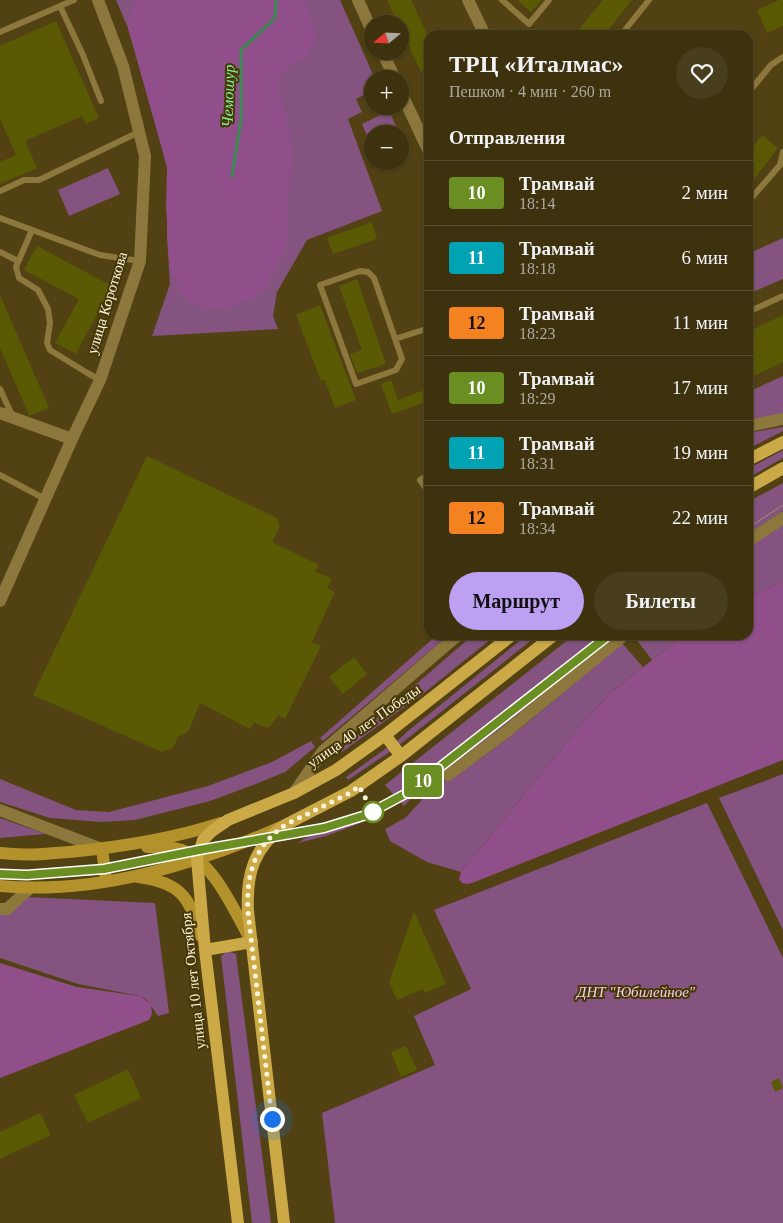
<!DOCTYPE html>
<html lang="ru">
<head>
<meta charset="utf-8">
<style>
  body { margin:0; font-family:"Times New Roman",serif; background:#483d1c; color:#f1f3f6; height:100vh; display:flex; flex-direction:column; font-size:19px; white-space:nowrap }
  * { box-sizing:border-box; margin:0 }
  p { font-size:16px; color:#ada99e }
  .icon { flex:none; width:28px; height:28px; fill:none; stroke:currentColor; stroke-width:2; stroke-linecap:round; stroke-linejoin:round }
  .map { position:relative; flex:1; overflow:hidden }
  .details { position:absolute; left:424px; top:30px; width:329px; height:610px; display:flex; flex-direction:column; background:#3d310e; border-radius:15px; box-shadow:0 1px 4px #0004,0 0 0 1px #564c2e }
  .details>* { flex:none }
  .badge { padding:0 10px; border-radius:4px; font-size:18px; line-height:32px }
  .needle { width:32px; rotate:251deg }
  .fabs { position:absolute; left:364px; top:15px; display:grid; gap:10px }
  .fabs a { display:grid; place-items:center; width:45px; height:45px; border-radius:50%; background:#3d310e; box-shadow:0 1px 4px #0004,0 0 0 1px #564c2e; font-size:25px }
  .you { position:absolute; width:25px; height:25px; margin:-12px; border:4px solid #fff; border-radius:50%; background:#1a73e8; box-shadow:0 0 0 8px #1a73e833 }
  .map>.badge { position:absolute; translate:-50% -50%; box-shadow:0 0 0 2px #fff }
  h2 { padding:0 25px; font-size:19px; line-height:45px }
  .round { display:grid; place-items:center; flex:none; width:52px; height:52px; border-radius:26px; background:#483d1c }
  .summary { display:flex; align-items:center; justify-content:space-between; height:85px; padding:0 25px }
  h1 { font-size:24px; font-weight:600; line-height:38px }
  .cta { display:flex; gap:10px; margin-top:auto; padding:10px 25px }
  .cta a { flex:1; height:58px; border-radius:30px; background:#bca0f2; color:#111; font-size:20px; font-weight:600; line-height:58px; text-align:center }
  .cta a+a { background:#483d1c; color:#f1f3f6 }
  ul { padding:0; list-style:none }
  li { display:flex; align-items:center; gap:15px; height:65px; padding:0 25px; border-top:1px solid #564c2e }
  li div { flex:1 }
  li b { display:block; font-size:19px }
  li em { font-style:normal }
  li .badge { min-width:55px; font-weight:700; text-align:center }
  .map>svg:first-child { display:block }
</style>
</head>
<body>
<div class="map">
<svg width="783" height="1223" viewBox="0 0 783 1223">
  <rect width="100%" height="100%" fill="#514113"/>
  <path fill="#84537f" d="M116 0H340L375 79H372V91L356 99 362 112 348 119 382 211 307 240 277 292 273 316 278 329 152 336 170 284 167 238V167L139 63 128 28Z
    M389 111 405 145 400 147V134H372V147L362 124Z
    M108 168 120 194 69 216 58 190Z
    M783 238V279L748 294V254Z
    M783 376V413L748 421V392Z
    M783 427V431L748 449V433Z
    M783 450V458L748 478V469Z
    M783 483V511L748 534V502Z
    M783 524V582L748 596V547Z
    M437 635H449L323 741 320 738Z
    M473 635H496L424 693 342 752 341 749Z
    M527 635H538L412 735 399 745 396 742 408 731Z
    M574 635H616L474 750 428 781 404 806 385 785Z
    M633 635H684L652 660Z
    M622 643 643 667 610 693 580 726 461 872 427 862 390 841 385 829 405 818 433 788 480 759 526 724Z
    M311 741 315 747 285 772 256 784 210 801 135 820 101 822 50 818 0 802V779L76 810 109 812 208 786 272 762Z
    M388 747 391 751 348 780 346 777Z
    M783 774V930L719 798Z
    M707 803 783 958V1223H335L322 1113 435 1065 414 1016 471 989 434 910Z
    M0 818 46 834 0 838Z
    M360 820 361 823 326 836 298 843 310 835Z
    M27 897 155 903 169 1013 158 1016 147 1000 140 996 78 984 0 958V913Z
    M228 951 236 954 271 1223H252L221 956Z"/>
  <path fill="#904e8b" d="M136 0H304L317 35 306 56 282 72 278 80V88L286 114 292 153 288 194 287 215 289 233 286 247 265 287 253 298 235 305 217 308 203 306 191 301 182 294 170 268 166 207 167 167 128 28 129 16Z
    M783 582V760L472 883 467 884 462 883 459 879 461 872 580 726 610 693 684 635H748V596Z
    M0 963 77 987 140 996 151 1004 152 1014 149 1020 0 1078Z"/>
  <g fill="none" stroke-linecap="round" stroke-linejoin="round">
    <path stroke="#398b50" stroke-width="3" d="M232 176 241 120V50L275 18 276 0"/>
  </g>
  <path fill="#5a5a05" d="M387 0H411L429 38V68L421 72 400 27V24H398Z
    M517 0H542L531 12Z
    M603 0H632L604 35H574Z
    M779 0H783V26L767 33 757 10Z
    M56 21 99 118 86 124 82 116 25 141 37 168 0 184V162L16 155 0 119V46Z
    M762 135 778 148 748 187V154Z
    M372 222 377 239 333 254 327 238Z
    M37 246 112 286 76 354 55 343 79 299 24 270Z
    M357 279 386 364 357 373 350 354 362 350 339 286Z
    M0 295 49 408 31 415H29L0 348Z
    M320 305 356 400 335 408 325 380 321 381 296 315Z
    M783 315V362L748 379V332Z
    M391 380 398 400 429 388V401L392 414 381 384Z
    M147 456 277 518 280 526 272 542 319 565 315 571 332 579 327 588 335 592 312 642 321 646 285 719 278 715 270 727 266 728 254 722 250 729 200 703 188 732 178 737 173 748 162 752 33 695Z
    M354 657 367 674 343 694 329 677Z
    M414 911 446 984 425 993 423 989 397 1000 389 982Z
    M406 1046 417 1070 401 1077 391 1052Z
    M128 1069 141 1098 88 1123 74 1095Z
    M779 1078 783 1088 775 1092 771 1082Z
    M40 1113 51 1135 0 1159V1132Z"/>
  <g fill="none" stroke-linecap="round" stroke-linejoin="round">
    <path stroke="#8c773d" stroke-width="6" d="M502 0 529 24 549 0
      M60 6 83 55 101 101
      M0 32 74 0
      M621 35 649 0
      M748 93 771 65 783 57
      M0 191 24 180H39L139 132
      M748 202 780 165 783 152
      M0 218 100 255 140 261
      M32 230 16 267 19 278 38 290 48 309 50 323 47 343 50 350 89 374 100 380
      M0 252 18 261
      M360 271 368 272 374 278 402 359 396 370 356 384 320 285Z
      M748 312 783 296
      M395 339 429 328
      M0 389 13 417
      M429 474 420 480 429 493
      M0 475 45 499"/>
    <path stroke="#8c773d" stroke-width="12" d="M358 0 372 31
      M468 0 485 35
      M382 51 395 79
      M400 90 429 152
      M0 413 72 439
      M748 426 783 419
      M748 541 783 518
      M0 601 72 439 100 380 140 261 145 156 123 66 98 0
      M448 775 506 732 624 635
      M294 793 323 751 458 635
      M0 810 102 849
      M0 909H7L29 889"/>
    <path stroke="#b4922b" stroke-width="12" d="M147 847C159 847 171 846 182 850 215 863 235 913 252 942
      M102 849 106 880
      M0 853C24 856 45 854 69 852 121 847 172 839 221 823
      M138 877C180 882 190 897 201 936
      M0 886C96 895 194 865 281 827"/>
    <path stroke="#cba946" stroke-width="12" d="M748 460 783 442
      M748 488 783 468
      M385 735 401 756
      M205 950 252 942
      M238 1223 205 950 197 859 203 840 212 831 228 820 294 793 336 770 385 735 512 635
      M284 1223 248 911C246 874 254 847 285 825L351 791 401 756 554 635"/>
    <path stroke="#9e926e" stroke-width="1" d="M748 528 783 505
      M0 874 32 875 104 869 199 849 324 828 366 815 407 793 609 635"/>
  </g>
  <g fill="none" stroke-linecap="round" stroke-linejoin="round">
    <defs>
      <path id="line" d="M0 874 27 875 104 869 199 850 324 828 366 815 407 793 609 635"/>
    </defs>
    <use href="#line" stroke="#fff" stroke-width="11"/>
    <use href="#line" stroke="#6b8e23" stroke-width="8"/>
    <path stroke="#fdf4dc" stroke-width="5" stroke-dasharray="0 9" d="M272 1119 248 912C246 874 254 847 285 825L352 792 359 786 373 812"/>
  </g>
  <circle fill="#fff" stroke="#6b8e23" stroke-width="2.5" cx="373" cy="812" r="10"/>
  <g text-anchor="middle" dominant-baseline="central" stroke-width="4" stroke-linejoin="round" paint-order="stroke">
    <g font-size="15" fill="#fdf4dc" stroke="#463706">
      <text transform="translate(107 303) rotate(-73)">улица Короткова</text>
      <text transform="translate(364 726) rotate(-35)">улица 40 лет Победы</text>
      <text transform="translate(193 981) rotate(-96)">улица 10 лет Октября</text>
    </g>
    <g font-size="15" font-style="italic" fill="#f5cff0" stroke="#463706">
      <text x="636" y="992">ДНТ "Юбилейное"</text>
    </g>
    <g font-size="16" font-style="italic" fill="#84ef9d" stroke="#463706">
      <text transform="translate(228 96) rotate(-88)">Чемошур</text>
    </g>
  </g>
</svg>
<div class="fabs">
<a><svg class="needle" viewBox="-14 -14 28 28"><path d="M0-13l5 13h-10z" fill="#e53935"/><path d="M0 13l5-13h-10z" fill="#ada99e"/></svg></a>
<a>+</a>
<a>−</a>
</div>
<div class="you" style="left:272px;top:1119px"></div>
<b class="badge" style="left:423px;top:781px;background:#6b8e23;color:#fff">10</b>
<section class="details">
<div class="summary"><div><h1>ТРЦ «Италмас»</h1><p>Пешком · 4 мин · 260 m</p></div><a class="round"><svg class="icon" aria-label="heart" viewBox="0 0 24 24"><path d="M12 20l-8-8c-3-5 5-10 8-4 3-6 11-1 8 4z"/></svg></a></div>
<h2>Отправления</h2>
<ul>
<li><span class="badge" style="background:#6b8e23;color:#fff">10</span><div><b>Трамвай</b><p>18:14</p></div><em>2 мин</em></li>
<li><span class="badge" style="background:#00a3b4;color:#fff">11</span><div><b>Трамвай</b><p>18:18</p></div><em>6 мин</em></li>
<li><span class="badge" style="background:#f58220;color:#111">12</span><div><b>Трамвай</b><p>18:23</p></div><em>11 мин</em></li>
<li><span class="badge" style="background:#6b8e23;color:#fff">10</span><div><b>Трамвай</b><p>18:29</p></div><em>17 мин</em></li>
<li><span class="badge" style="background:#00a3b4;color:#fff">11</span><div><b>Трамвай</b><p>18:31</p></div><em>19 мин</em></li>
<li><span class="badge" style="background:#f58220;color:#111">12</span><div><b>Трамвай</b><p>18:34</p></div><em>22 мин</em></li>
</ul>
<div class="cta"><a>Маршрут</a><a>Билеты</a></div>
</section>
</div>
</body>
</html>
